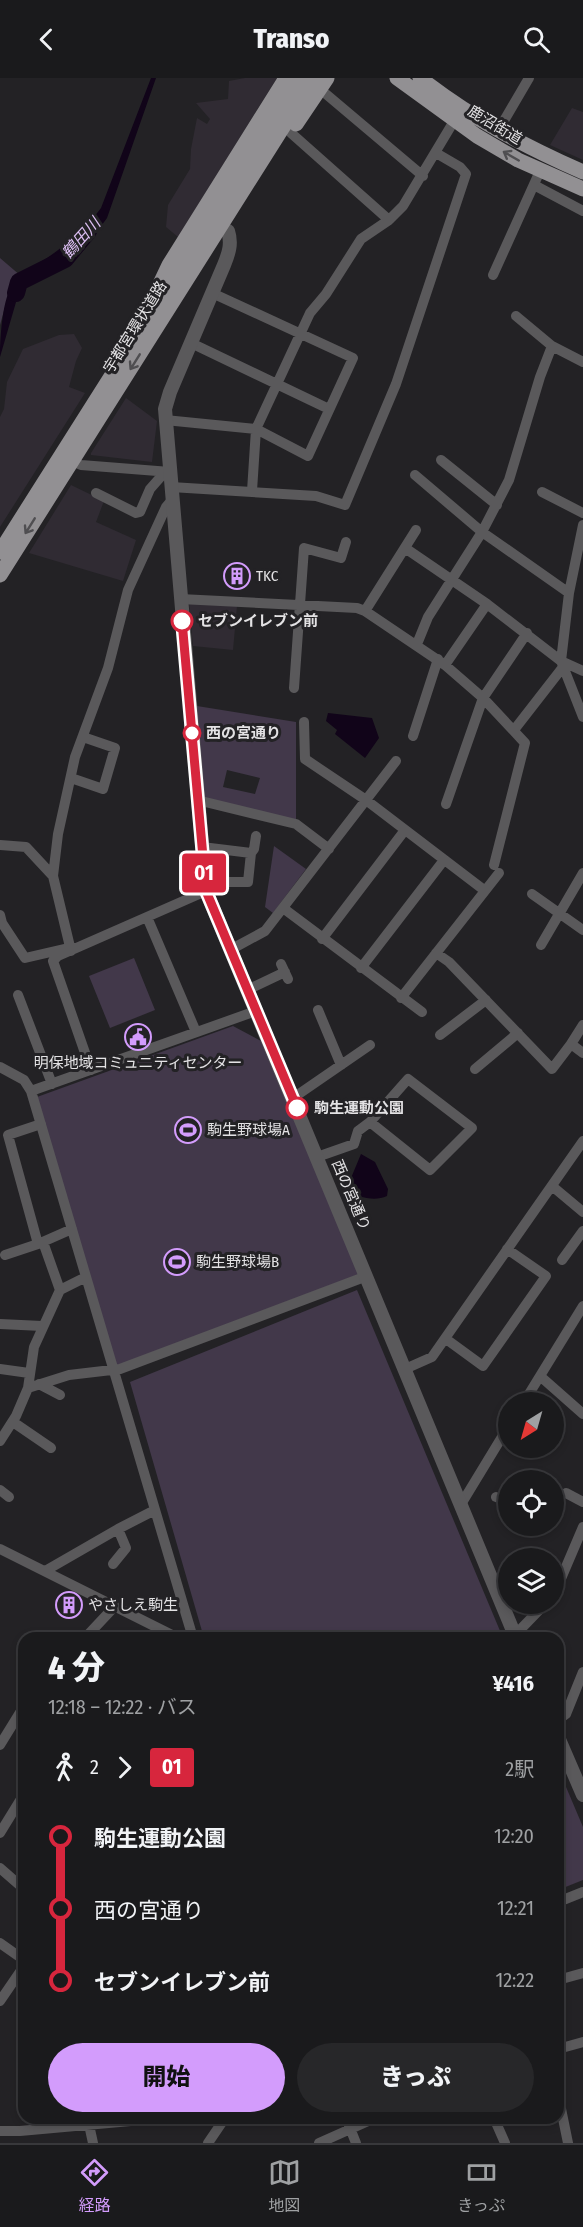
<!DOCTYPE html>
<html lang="ja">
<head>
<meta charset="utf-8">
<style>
  body { margin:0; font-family:"Fira Sans Condensed","Noto Sans JP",sans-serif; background:#272729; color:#f1f3f6; height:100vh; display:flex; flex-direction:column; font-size:22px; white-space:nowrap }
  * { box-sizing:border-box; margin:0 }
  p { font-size:20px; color:#9fa1a3 }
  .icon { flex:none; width:33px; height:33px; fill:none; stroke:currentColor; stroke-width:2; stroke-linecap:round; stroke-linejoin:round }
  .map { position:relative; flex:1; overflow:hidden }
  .panel { position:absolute; left:18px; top:1554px; width:546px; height:492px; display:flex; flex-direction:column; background:#1a1a1c; border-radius:18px; box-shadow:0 3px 9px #0003,0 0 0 2px #38383b }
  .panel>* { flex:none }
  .badge { padding:0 12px; border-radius:4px; font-size:21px; line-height:39px }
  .needle { width:39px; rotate:217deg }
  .buttons { position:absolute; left:498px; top:1314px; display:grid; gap:12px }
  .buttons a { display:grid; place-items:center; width:66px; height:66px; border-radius:50%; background:#1a1a1c; box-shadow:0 3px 9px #0003,0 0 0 2px #38383b; font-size:30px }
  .map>.badge { position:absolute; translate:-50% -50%; box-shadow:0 0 0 3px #fff }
  .legs { display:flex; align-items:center; gap:9px; height:66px; padding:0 30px; font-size:20px }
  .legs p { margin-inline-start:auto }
  .overview { display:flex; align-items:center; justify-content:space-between; height:102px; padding:0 30px }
  h1 { font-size:33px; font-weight:800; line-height:45px }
  .primary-button { display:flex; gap:12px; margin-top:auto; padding:12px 30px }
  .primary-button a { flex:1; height:69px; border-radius:36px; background:#d39cfc; color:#111; font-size:24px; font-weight:800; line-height:69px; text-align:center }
  .primary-button a+a { background:#272729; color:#f1f3f6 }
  ul { padding:0 30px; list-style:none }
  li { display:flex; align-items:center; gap:21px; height:72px; font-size:22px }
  li i { display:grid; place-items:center; width:9px; height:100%; margin:0 8px; background:currentColor }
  li i::after { content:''; width:15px; height:15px; margin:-8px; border:4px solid; border-radius:50%; background:#1a1a1c }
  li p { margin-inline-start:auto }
  li:first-child i { background:linear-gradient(#0000 50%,currentColor 0) }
  li:last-child i { background:linear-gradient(currentColor 50%,#0000 0) }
  header { display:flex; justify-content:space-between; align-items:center; height:78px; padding:0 30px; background:#1a1a1c; font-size:27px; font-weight:800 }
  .menu { display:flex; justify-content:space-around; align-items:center; height:84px; border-top:2px solid #38383b; background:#1a1a1c; font-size:16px; color:#9fa1a3 }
  .menu a { display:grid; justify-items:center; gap:3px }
  .menu .on { color:#d39cfc }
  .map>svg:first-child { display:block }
</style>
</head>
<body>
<header><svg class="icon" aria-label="back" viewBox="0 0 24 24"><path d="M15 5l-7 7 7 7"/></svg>Transo<svg class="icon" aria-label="search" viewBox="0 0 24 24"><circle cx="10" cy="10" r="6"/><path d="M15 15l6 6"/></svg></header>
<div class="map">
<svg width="583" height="2065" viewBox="0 0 583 2065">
  <rect width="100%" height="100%" fill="#232225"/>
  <path fill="#302b33" d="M245 0H277L178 159 166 149 168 127 190 91 191 71 197 40 207 46 210 41 196 25 228 21 229 3Z
    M572 30 583 34V82L550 67Z
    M74 256 82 270 76 283 69 309 85 315 0 449V339L4 331 7 304 23 271 59 257Z
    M126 320 157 343 152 384 91 377V375Z
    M71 407 104 423 96 444 136 462 123 503 29 475Z
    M189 525 237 528 233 572 193 568Z"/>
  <path fill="#42384a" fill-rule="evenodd" d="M0 180 21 198 10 211 0 247Z
    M197 628 296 644V742L204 720ZM227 692 260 700 255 716 223 709Z
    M274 768 306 791 273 835 265 829Z
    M134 880 155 932 110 950 89 898Z
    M233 948 261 963 360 1196 116 1288 37 1019Z
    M357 1212 503 1560H204L130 1304Z
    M558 1690 583 1749V1802L558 1812Z"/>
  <path fill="#110419" d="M151 0H156L107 140 99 151 65 177 34 196 21 207 0 279C0 262 2 224 11 210 20 196 33 189 47 180 66 167 88 148 101 130Z
    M328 635 372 640 379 660 365 680 335 656 337 652 326 643Z
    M361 1076 375 1084 388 1111 387 1118C374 1124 358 1119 346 1112Z"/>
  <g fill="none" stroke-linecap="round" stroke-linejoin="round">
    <path stroke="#110419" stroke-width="18" d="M16 215 19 204 65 181 88 153"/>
    <path stroke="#5a595b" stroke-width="10" d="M320 11 423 98
      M498 53 529 0
      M291 55 389 142
      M534 107 583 133
      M493 197 540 93
      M516 238 552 268 583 284
      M191 265 329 331
      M165 342 256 351 308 378 353 280 212 215
      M67 381 81 387 170 394
      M441 382 497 427
      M415 397 482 454 569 515
      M171 409 316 418 345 427 396 306 466 96 460 89 436 75
      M252 413 256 351 310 235 326 216 361 161 389 142 403 128 454 43
      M542 414 583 435
      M96 415 136 435 140 434 150 411 165 394
      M583 447 569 515 561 583 583 639
      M405 470 487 526 561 583 583 593
      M180 521 357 530 365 533 445 587 483 620 525 665 494 787
      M365 533 416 452
      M417 566 428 539 482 454 509 402 540 299 552 268
      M445 587 487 526
      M294 610 304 470 341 480 346 464
      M304 644 305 681 366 722 484 812
      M514 652 563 589
      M413 658 438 581
      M71 700 103 711 115 670 83 659
      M197 722 296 746 329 771
      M446 726 483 620 527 555
      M0 767 26 769 53 798
      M202 769 251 775 248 804H205
      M251 775 254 771 256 758
      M532 816 583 852
      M283 830 422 934
      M0 837 2 845 25 880 64 871
      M147 839 196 954
      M322 861 405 752
      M541 867 583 795
      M230 872 265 853 396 683
      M71 873 53 798 58 756 75 679 108 590 128 512 166 429 172 422
      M436 875 449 884 552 991 571 966
      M281 886 288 901
      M361 890 444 782
      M247 912 285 894
      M18 917 52 1006
      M401 920 499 795
      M318 932 341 987
      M583 947 571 966 583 975
      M440 957 486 922
      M0 989 24 1002 31 1013 193 1560
      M475 991 518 955
      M91 992 53 883 58 878 206 813
      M31 1013 256 933
      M293 1020 370 967
      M317 1079 354 1066 358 1053 370 1044 430 1092 472 1050 408 1001 370 1044
      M552 1108 583 1134
      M43 1164 60 1212
      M38 1166 8 1057 41 1046
      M5 1177 38 1166 72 1151
      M562 1182 583 1153
      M0 1246 42 1248
      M446 1261 483 1288 546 1198 507 1171
      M0 1291 29 1295
      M405 1291 432 1279 583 1063
      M540 1298 583 1336
      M39 1306 60 1317
      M28 1310 34 1269 60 1212 86 1199
      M524 1324 583 1228
      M13 1344 51 1370
      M0 1363 16 1338 28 1310 69 1297 120 1291 367 1198
      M0 1412 9 1419
      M566 1415 583 1424
      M496 1419 508 1424
      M460 1428 508 1349
      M0 1471 178 1560
      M113 1486 126 1470 118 1451
      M45 1493 118 1451 155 1432
      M554 1517 583 1449
      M515 1557 545 1526
      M85 1560 115 1528
      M558 1642 566 1636 583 1594
      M0 1667 24 1628
      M0 1755 24 1716
      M0 1790 24 1811
      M558 1824 583 1814
      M0 1865 24 1882
      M558 1902 583 1895
      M0 1923 24 1888
      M558 1971 583 1964
      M558 2016 568 2065
      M346 2040 356 2065
      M494 2040 505 2065
      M88 2042 93 2065
      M0 2053H20L164 2040
      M208 2065 225 2040
      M319 2065 375 2040"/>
    <path stroke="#5a595b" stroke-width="14" d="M228 153C232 165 229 175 224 187L170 314 165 331 206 813 516 1560
      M558 1659 583 1717"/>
    <path stroke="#929093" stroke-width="15" d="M397 0 477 58 518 82 583 111
      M420 0C471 40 524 68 583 94
      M296 46 327 0
      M160 206 169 187 286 0
      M0 474 300 0
      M0 497 314 0"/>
  </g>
  <defs><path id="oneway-shaft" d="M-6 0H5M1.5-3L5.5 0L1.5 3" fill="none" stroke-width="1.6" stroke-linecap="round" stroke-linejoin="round" transform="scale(1.5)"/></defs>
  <g stroke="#4f4e51">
    <use href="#oneway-shaft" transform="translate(511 78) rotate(-150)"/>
    <use href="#oneway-shaft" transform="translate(135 284) rotate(122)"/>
    <use href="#oneway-shaft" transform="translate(30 448) rotate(122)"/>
  </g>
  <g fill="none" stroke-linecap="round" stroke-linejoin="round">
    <defs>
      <path id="line-1" d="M182 543 206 813 297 1030"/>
    </defs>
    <use href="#line-1" stroke="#fff" stroke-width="14"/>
    <use href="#line-1" stroke="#d7263d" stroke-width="9"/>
  </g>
  <defs>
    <symbol id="building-ring" viewBox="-11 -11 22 22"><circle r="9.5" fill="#232225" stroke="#d39cfc" stroke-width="1.5"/><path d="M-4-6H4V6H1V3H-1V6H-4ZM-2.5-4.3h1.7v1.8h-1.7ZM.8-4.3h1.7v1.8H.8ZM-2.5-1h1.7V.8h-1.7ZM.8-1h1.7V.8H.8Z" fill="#d39cfc"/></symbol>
    <symbol id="civic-ring" viewBox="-11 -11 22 22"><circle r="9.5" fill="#232225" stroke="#d39cfc" stroke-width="1.5"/><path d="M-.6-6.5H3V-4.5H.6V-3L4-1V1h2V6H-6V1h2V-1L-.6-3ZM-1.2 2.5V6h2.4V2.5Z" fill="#d39cfc"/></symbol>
    <symbol id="stadium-ring" viewBox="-11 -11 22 22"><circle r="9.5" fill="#232225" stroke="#d39cfc" stroke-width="1.5"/><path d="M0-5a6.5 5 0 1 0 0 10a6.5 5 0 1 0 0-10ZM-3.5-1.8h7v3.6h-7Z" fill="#d39cfc"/></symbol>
  </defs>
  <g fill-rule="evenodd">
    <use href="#building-ring" x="222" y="483" width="30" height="30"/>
    <use href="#civic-ring" x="123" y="944" width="30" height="30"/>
    <use href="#stadium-ring" x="173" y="1037" width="30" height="30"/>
    <use href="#stadium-ring" x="162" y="1169" width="30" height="30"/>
    <use href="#building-ring" x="54" y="1512" width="30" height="30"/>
  </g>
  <g fill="#fff" stroke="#d7263d" stroke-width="3">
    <circle cx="182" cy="543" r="10"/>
    <circle cx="192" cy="655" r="8"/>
    <circle cx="297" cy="1030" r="10"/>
  </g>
  <g text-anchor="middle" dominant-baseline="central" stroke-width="6" stroke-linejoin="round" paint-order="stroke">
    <g font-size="15" fill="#e3e2e4" stroke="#232225">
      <text transform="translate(495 47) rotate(31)">鹿沼街道</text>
      <text transform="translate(135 249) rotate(-58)">宇都宮環状道路</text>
      <text transform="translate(351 1117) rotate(67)">西の宮通り</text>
    </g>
    <g font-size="15" fill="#e3e2e4" stroke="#232225" text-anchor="start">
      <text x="256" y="498">TKC</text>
      <text x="138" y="985" text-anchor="middle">明保地域コミュニティセンター</text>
      <text x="207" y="1052">駒生野球場A</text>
      <text x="196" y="1184">駒生野球場B</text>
      <text x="88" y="1527">やさしえ駒生</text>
    </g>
    <g font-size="15" font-weight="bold" fill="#e3e2e4" stroke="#232225" text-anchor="start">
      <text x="198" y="543">セブンイレブン前</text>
      <text x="206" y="655">西の宮通り</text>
      <text x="314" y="1030">駒生運動公園</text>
    </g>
    <g font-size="16" font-style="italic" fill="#dcbff3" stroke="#232225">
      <text transform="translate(81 160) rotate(-48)">鶴田川</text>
    </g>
  </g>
</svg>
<div class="buttons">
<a><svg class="needle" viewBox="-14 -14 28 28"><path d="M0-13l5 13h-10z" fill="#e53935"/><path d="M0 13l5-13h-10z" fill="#9fa1a3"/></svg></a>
<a><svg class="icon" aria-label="locate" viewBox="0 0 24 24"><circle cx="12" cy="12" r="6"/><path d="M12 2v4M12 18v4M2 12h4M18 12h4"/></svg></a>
<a><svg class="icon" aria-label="layers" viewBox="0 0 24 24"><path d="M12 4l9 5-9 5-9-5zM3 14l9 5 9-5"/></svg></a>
</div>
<b class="badge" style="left:204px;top:795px;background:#d7263d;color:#fff">01</b>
<section class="panel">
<div class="overview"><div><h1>4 分</h1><p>12:18 – 12:22 · バス</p></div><b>¥416</b></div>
<div class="legs"><svg class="icon" aria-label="walk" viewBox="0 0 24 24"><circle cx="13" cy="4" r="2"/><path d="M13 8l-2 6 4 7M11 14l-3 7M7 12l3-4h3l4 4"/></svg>2<svg class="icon" aria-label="forward" viewBox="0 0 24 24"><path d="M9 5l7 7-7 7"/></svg><b class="badge" style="background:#d7263d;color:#fff">01</b><p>2駅</p></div>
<ul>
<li><i style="color:#d7263d"></i><b>駒生運動公園</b><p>12:20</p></li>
<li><i style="color:#d7263d"></i><span>西の宮通り</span><p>12:21</p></li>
<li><i style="color:#d7263d"></i><b>セブンイレブン前</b><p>12:22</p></li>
</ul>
<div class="primary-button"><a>開始</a><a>きっぷ</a></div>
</section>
</div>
<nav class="menu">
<a class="on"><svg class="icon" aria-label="directions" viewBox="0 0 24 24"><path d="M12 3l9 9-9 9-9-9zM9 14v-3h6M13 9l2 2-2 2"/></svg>経路</a>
<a><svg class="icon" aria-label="map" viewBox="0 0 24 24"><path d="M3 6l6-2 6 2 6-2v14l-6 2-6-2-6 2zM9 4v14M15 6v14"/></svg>地図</a>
<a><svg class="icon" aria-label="tickets" viewBox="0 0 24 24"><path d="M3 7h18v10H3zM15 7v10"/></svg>きっぷ</a>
</nav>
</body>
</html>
